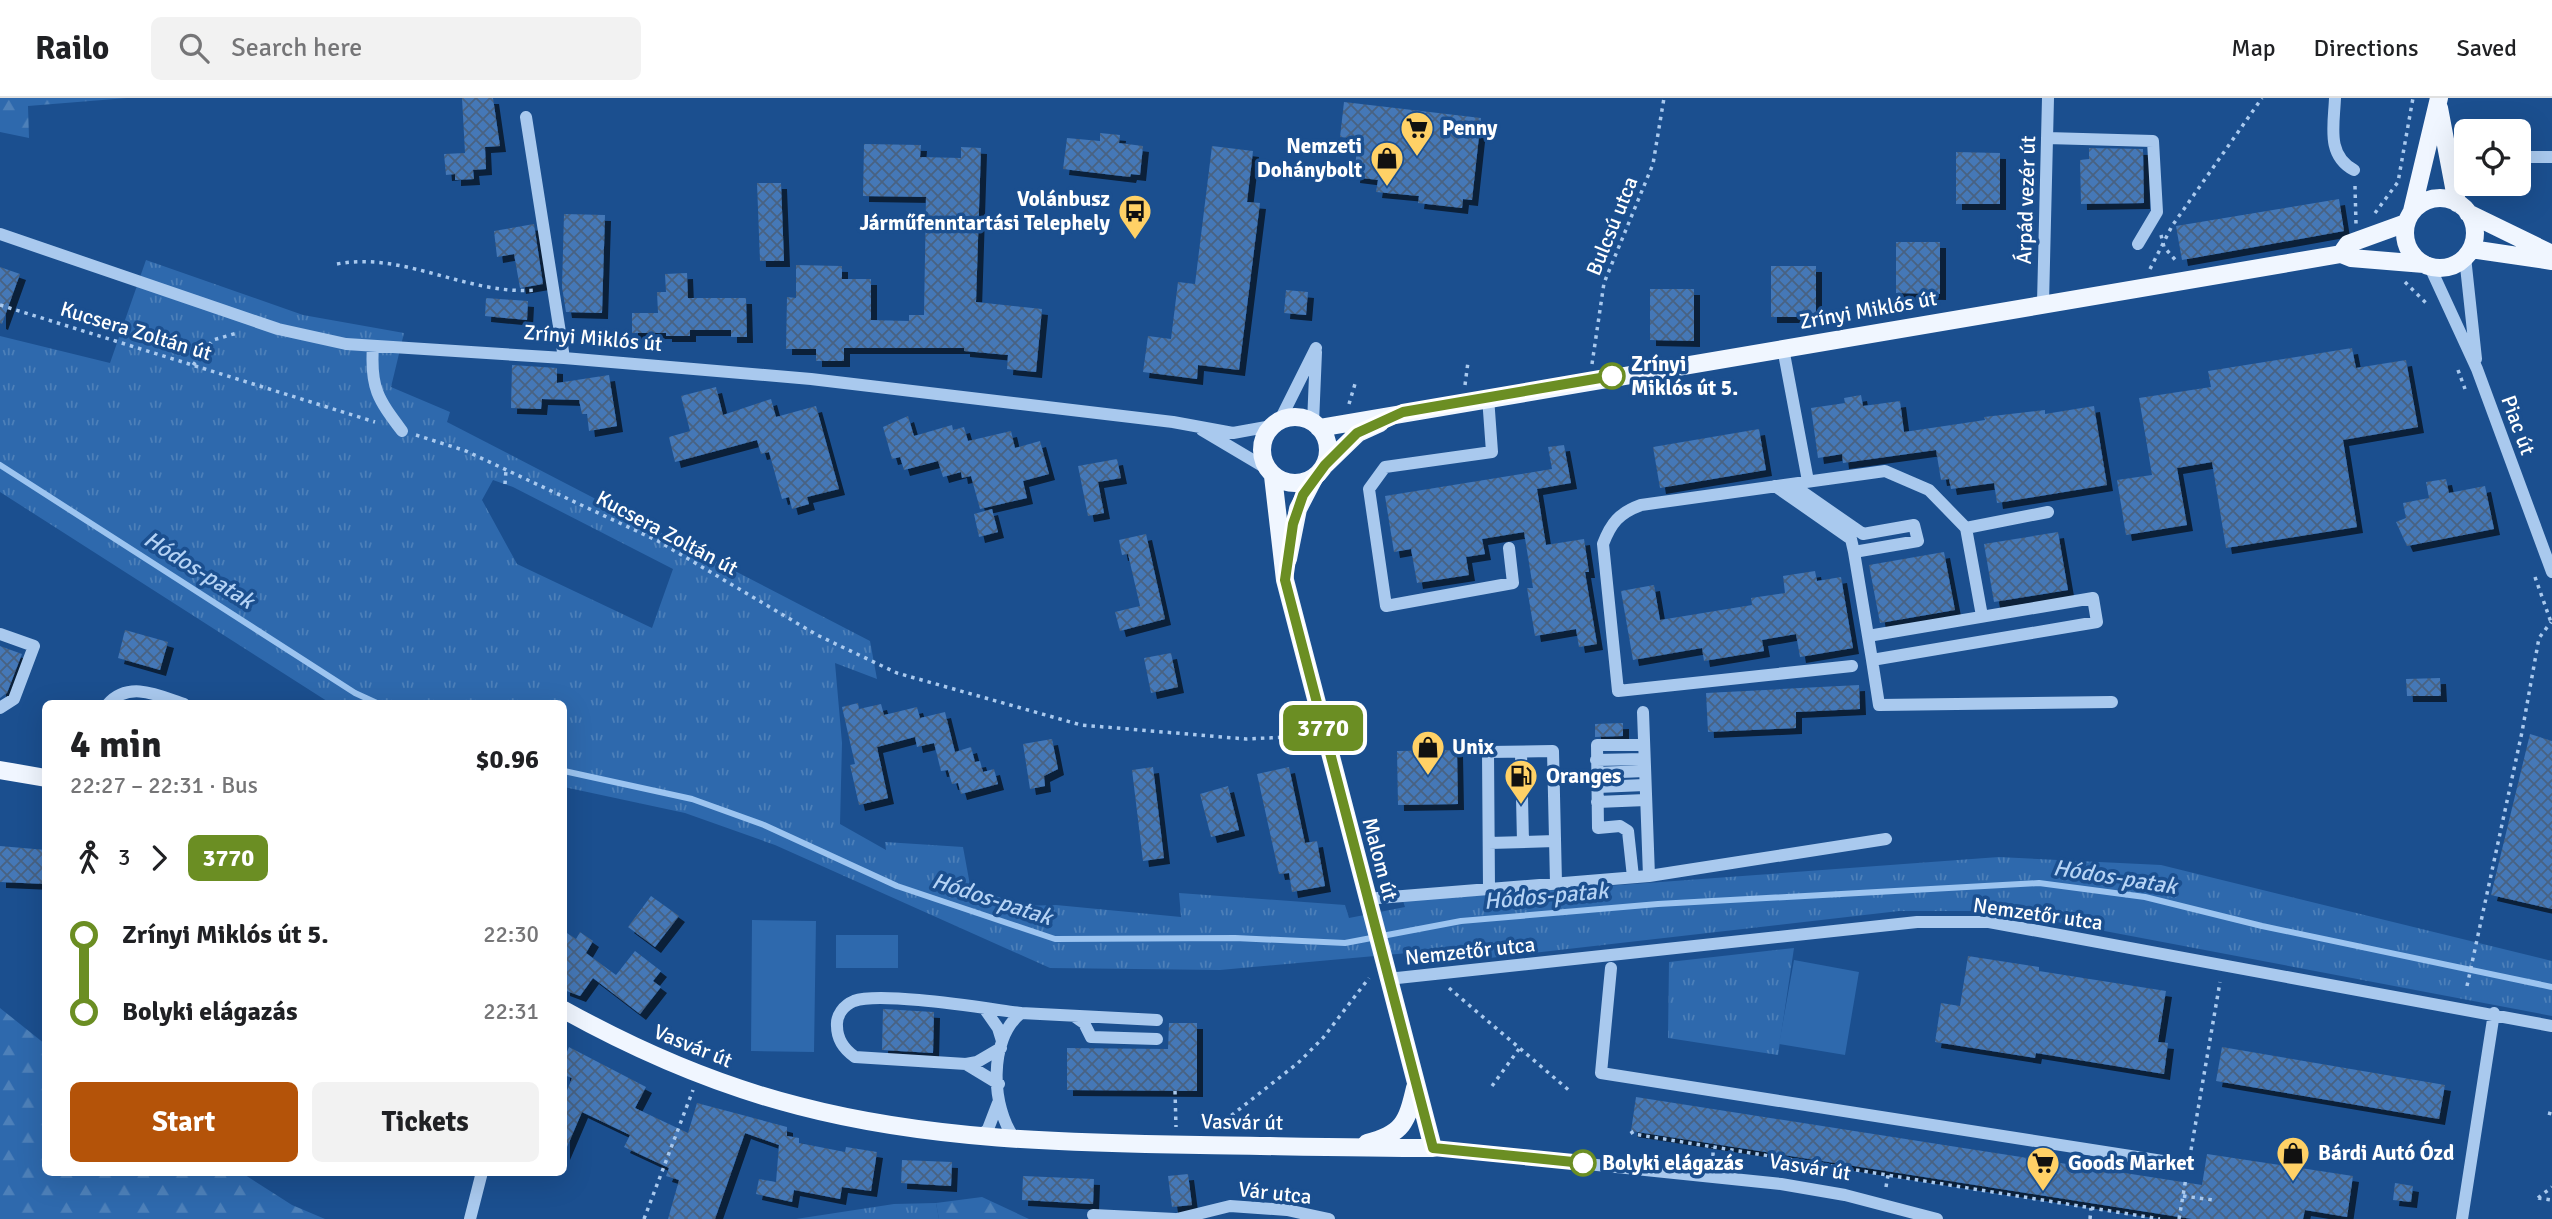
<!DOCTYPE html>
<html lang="en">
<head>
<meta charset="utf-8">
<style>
  body { margin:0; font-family:Signika,sans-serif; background:#f2f2f2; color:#202124; height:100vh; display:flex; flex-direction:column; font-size:26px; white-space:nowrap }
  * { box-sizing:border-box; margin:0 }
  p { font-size:23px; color:#757577 }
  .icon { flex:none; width:38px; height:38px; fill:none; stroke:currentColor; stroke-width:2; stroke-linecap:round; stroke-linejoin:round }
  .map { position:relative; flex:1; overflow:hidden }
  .details { position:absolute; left:42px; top:602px; width:525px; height:476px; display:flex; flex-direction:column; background:#fff; border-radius:10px; box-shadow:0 7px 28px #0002 }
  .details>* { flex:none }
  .badge { padding:0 14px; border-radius:10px; font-size:24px; line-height:46px }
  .buttons { position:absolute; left:2454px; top:21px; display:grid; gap:14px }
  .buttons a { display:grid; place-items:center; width:77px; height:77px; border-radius:10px; background:#fff; box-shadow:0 7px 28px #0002; font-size:35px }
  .map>.badge { position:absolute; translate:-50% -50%; box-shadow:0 0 0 4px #fff }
  .legs { display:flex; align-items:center; gap:10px; height:77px; padding:0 28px; font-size:23px }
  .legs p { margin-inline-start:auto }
  .summary { display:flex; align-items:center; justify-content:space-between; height:119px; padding:0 28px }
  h1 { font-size:38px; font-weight:700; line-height:52px }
  .button { display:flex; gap:14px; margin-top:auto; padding:14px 28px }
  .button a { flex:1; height:80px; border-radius:10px; background:#b45309; color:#fff; font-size:28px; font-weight:700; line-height:80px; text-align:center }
  .button a+a { background:#f2f2f2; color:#202124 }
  ul { padding:0 28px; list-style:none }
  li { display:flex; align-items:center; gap:24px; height:77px; font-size:26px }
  li i { display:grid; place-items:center; width:10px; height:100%; margin:0 9px; background:currentColor }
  li i::after { content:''; width:18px; height:18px; margin:-9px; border:5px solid; border-radius:50%; background:#fff }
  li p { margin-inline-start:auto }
  li:first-child i { background:linear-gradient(#0000 50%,currentColor 0) }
  li:last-child i { background:linear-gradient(currentColor 50%,#0000 0) }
  header { display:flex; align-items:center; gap:42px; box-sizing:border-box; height:98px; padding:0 35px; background:#fff; border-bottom:2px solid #e0e0e0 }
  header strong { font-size:33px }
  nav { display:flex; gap:38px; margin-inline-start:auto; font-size:24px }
  .search { width:490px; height:63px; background:#f2f2f2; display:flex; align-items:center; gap:18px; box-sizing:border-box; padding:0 24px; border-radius:10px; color:#757577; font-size:26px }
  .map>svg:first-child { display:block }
</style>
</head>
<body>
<header>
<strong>Railo</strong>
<div class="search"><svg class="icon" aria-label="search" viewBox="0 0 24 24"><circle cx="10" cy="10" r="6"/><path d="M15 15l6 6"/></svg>Search here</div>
<nav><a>Map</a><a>Directions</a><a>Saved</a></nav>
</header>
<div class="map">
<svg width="2552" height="1121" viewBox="0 0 2552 1121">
  <defs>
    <pattern id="grass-tufts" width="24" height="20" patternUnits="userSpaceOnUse" patternTransform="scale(1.75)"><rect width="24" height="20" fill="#2e69ad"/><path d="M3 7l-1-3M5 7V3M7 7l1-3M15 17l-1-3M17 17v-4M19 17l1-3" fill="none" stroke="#4d80b9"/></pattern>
    <pattern id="forest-firs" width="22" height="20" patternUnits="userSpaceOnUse" patternTransform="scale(1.75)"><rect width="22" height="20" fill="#2e69ad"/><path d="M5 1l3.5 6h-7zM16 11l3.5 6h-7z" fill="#4d80b9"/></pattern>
    <pattern id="building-cross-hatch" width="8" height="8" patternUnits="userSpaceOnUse" patternTransform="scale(1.75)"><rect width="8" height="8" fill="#4478b7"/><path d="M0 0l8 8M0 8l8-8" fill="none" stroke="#486282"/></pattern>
    <filter id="shadow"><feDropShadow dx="6" dy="6" stdDeviation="0" flood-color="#0009"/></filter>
  </defs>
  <rect width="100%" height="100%" fill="#1b4f8f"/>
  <path fill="url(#grass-tufts)" fill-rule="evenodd" d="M146 162 303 217 404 235 391 289 450 314 447 324 870 543 877 581 835 565 842 645 840 726 886 752 885 744 963 749 970 787 1020 808 1056 807 1181 819 1179 795 1345 807 1349 820 1405 809 1403 803 1999 759 2161 767 2552 863V918L1999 813H1899L1429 867 1419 854 1220 872 1050 870 775 747 685 715 564 689V606L330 605 0 394V238L110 265ZM493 382 513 389 673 471 652 530 517 466 482 402Z
    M1794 850 1778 957 1668 940 1669 864Z
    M936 1105 939 1121H796L894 1106Z"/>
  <path fill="url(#forest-firs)" d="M0 0H127L28 8 29 40 0 34Z
    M0 910 45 946 46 1074 242 1075 292 1107 325 1121H0Z
    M982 1099 1029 1121H939L936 1105Z"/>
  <path fill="#2e69ad" d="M752 822 816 823 814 954 751 953Z
    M836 837H898V870H836Z
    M1794 862 1859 874 1845 957 1779 946Z"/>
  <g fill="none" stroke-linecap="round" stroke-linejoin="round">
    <path stroke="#9cc4f0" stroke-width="6" d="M0 367 355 595 379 606
      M564 673 692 701 764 727 897 788 1055 841 1235 840 1345 845 1461 823 1658 806 2039 785 2145 799 2262 828 2552 889"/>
  </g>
  <path fill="url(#building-cross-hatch)" filter="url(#shadow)" d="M462 0H493L500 48 485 49 486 71 473 72 474 81 455 82V76L446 77 444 56 465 55Z
    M1344 4 1481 20 1472 102 1463 101 1462 110 1418 105 1419 98 1376 94 1378 82 1354 79 1358 41 1340 39Z
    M1100 35 1120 37 1119 45 1143 48 1140 77 1131 76 1130 79 1063 71 1067 40 1100 43Z
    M864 46 921 47 920 59 961 60V49L981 50 976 204 1042 211 1036 274 1007 271 1008 257 964 253V250H844V263H816V251H786L787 199 796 200V167L842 168V181H871V222L909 223V217H924L926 99 863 98Z
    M1212 48 1253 53 1247 104 1260 105 1239 272 1198 267 1197 281 1143 274 1148 238 1171 241 1178 184 1195 186Z
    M2089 50 2143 51 2144 105 2081 106 2080 62 2089 61Z
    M1956 54 2000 55V106H1956Z
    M757 85H781L784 163H760Z
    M2339 101 2344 133 2182 162 2176 128Z
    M564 116 605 117 602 215 566 214 562 189Z
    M534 126 543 186 520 190 514 156 497 159 494 133Z
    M1896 144H1940V196L1896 195Z
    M1771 168H1816V219H1771Z
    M0 169 20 176 2 226 0 225Z
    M687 175 688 200H746L747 239H731V232H690V238H666V235H632V215H658L657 194H666L665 176Z
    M1650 191H1694V243L1650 242Z
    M1286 192 1308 194 1306 217 1284 215Z
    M486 200 528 203 527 222 485 218Z
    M2352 250 2356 270 2406 262 2418 329 2343 342 2357 429 2226 450 2212 364 2177 370 2187 427 2126 437 2117 382 2152 377 2139 300 2211 289 2208 273Z
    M512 267 557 270V285L609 277 617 328 589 333 587 316H582L579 302 542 301 541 311 511 310Z
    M716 289 723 317 771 301 776 319 816 308 839 391 807 399 809 406 792 411 789 399 782 401 769 354 761 356 757 342 675 364 669 339 690 333 681 298Z
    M1861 297 1863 308 1900 303 1904 334 1985 322 1984 319 2045 312V316L2094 308 2107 387 1997 405 1994 385 1951 391 1949 381 1941 382 1936 352 1843 365 1842 356 1818 360 1811 310 1845 305 1844 300Z
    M908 318 914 338 952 327 953 332 964 329 968 343 1011 333 1015 350 1040 343 1049 376 1023 383 1027 400 980 411 971 378 962 380 961 374 943 379 938 363 904 372 900 359 892 361 883 329Z
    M1759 331 1766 372 1660 390 1653 349Z
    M1564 347 1571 385 1537 391 1546 447 1584 441 1589 474H1585L1597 546 1579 549 1576 531 1535 538 1527 490H1533L1524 434 1482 441 1485 456 1466 459 1469 477 1417 485 1411 451 1394 454 1385 398 1552 371 1548 349Z
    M1117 361 1121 380 1098 384 1104 415 1088 418 1078 368Z
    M2446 381 2449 395 2485 388 2494 431 2407 448 2396 424 2406 420 2403 405 2429 400 2426 384Z
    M992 411 998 434 979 439 974 416Z
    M2058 434 2068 492 1994 504 1984 446Z
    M1146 436 1165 521 1120 533 1115 514 1140 508 1128 456 1122 457 1119 442Z
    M1944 454 1955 512 1880 525 1869 467Z
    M1815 473 1817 483 1841 479 1853 550 1800 559 1796 536 1762 542 1764 553 1704 563 1702 550 1633 562 1621 493 1654 487 1660 522 1752 507 1751 500 1785 495 1783 478Z
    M125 532 168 544 160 572 118 560Z
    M0 548 22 556 7 595 0 600Z
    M1171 555 1178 589 1151 595 1144 560Z
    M2440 580 2441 598H2407L2406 581Z
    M1859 587 1860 611 1796 614V630L1708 634 1706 595Z
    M858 605 859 611 881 606 884 617 917 609 920 620 945 614 955 654 971 649 975 664 980 663 983 674 994 671 998 686 961 696 958 685 952 686 948 672 941 673 934 645 917 649 915 639 877 649 888 700 859 707 850 667 855 666 842 609Z
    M1623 625V638L1595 639V626Z
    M2530 636 2552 643V811L2491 797Z
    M1052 641 1058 671 1044 678 1045 688 1030 691 1023 646Z
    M1457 652 1458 706 1398 707 1397 653Z
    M1153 669 1164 760 1143 763 1132 672Z
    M1289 669 1305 745 1317 743 1325 788 1292 794 1289 775 1279 776 1257 676Z
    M1228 688 1239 732 1211 739 1200 696Z
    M0 748 46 752V786L0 784Z
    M651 798 679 818 655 849 628 829Z
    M564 833 576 841 580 834 593 843 586 855 616 877 635 853 661 873 653 883 661 889 640 916 593 880 580 898 564 892Z
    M1968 858 2039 869V873L2166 893 2158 944 2168 945 2164 976 2036 955 2035 960 1935 944 1941 905 1960 908Z
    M883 911 934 914 933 955 882 952Z
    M1169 925H1197V993L1067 992V950L1168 951Z
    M569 949 646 989 635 1010 688 1035 697 1005 787 1029V1038L799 1040V1045L845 1054 846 1049 877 1054 871 1093 842 1089 840 1101 794 1092 792 1104 756 1096 759 1081 776 1084 779 1047 745 1035 715 1121H668L679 1082 666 1078 669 1070 624 1049 630 1037 582 1014 564 1056V1000L572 980 564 977V961Z
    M2222 949 2445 987 2439 1021 2216 983Z
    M1636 999 2202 1087 2207 1056 2353 1078 2347 1119 2305 1112 2303 1121H2192L1631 1033Z
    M902 1062 952 1064 951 1088 901 1085Z
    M1188 1076 1192 1107 1172 1109 1168 1078Z
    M1023 1078 1094 1081 1093 1106 1022 1102Z
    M2395 1085 2413 1088 2411 1104 2393 1102Z"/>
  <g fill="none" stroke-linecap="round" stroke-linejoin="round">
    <path stroke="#a9c9ee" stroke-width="3.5" stroke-dasharray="3.5 5" stroke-linecap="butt" d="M2355 88 2356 126
      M2375 115 2398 84 2413 0
      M2161 137 2164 149 2178 165
      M337 166C404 153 468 198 537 192
      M2150 171 2172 128 2262 0
      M2405 184 2429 208
      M0 207 375 324
      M1592 266 1604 185 1653 66 1664 0
      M193 267 213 242 237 235
      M2458 272 2465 291
      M1465 287 1468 264
      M1349 306 1355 286
      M416 337 466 353 658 443 817 537 897 575 1081 627 1246 641 1309 638
      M505 386 506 372
      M2535 479 2552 527
      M2467 888 2522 634 2539 540 2551 524
      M1449 890 1571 994
      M1492 988 1519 951
      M1175 993 1176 1029
      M2548 1015 2552 1016
      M1218 1028 1298 965 1323 940 1369 880
      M1631 1033 1633 1036 2160 1121
      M2191 1052 2220 884
      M1713 1058V1049
      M1886 1089 1888 1077
      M2183 1098 2213 1102
      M2538 1100 2552 1089
      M2538 1100 2552 1102
      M644 1121 693 992
      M2090 1121 2091 1110
      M2179 1121 2186 1080"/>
    <path stroke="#a9c9ee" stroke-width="12" d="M2335 0C2334 27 2326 57 2354 72
      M526 19 564 260
      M2047 40 2153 43 2157 114 2138 146
      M2518 59H2552
      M2450 64H2466
      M0 136 278 231 346 246 564 260 811 281 1173 324 1233 335 1272 328
      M2465 159 2476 261
      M2430 169 2477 271 2552 474
      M2043 205 2048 0
      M373 248C370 290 378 301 402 333
      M1783 250 1808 383
      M1488 299 1492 354 1385 369 1369 391 1386 508 1513 485 1509 450
      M1280 322 1316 250
      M1313 325 1316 254
      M1202 332 1266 370
      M1791 386 1863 436 1914 427 1918 443 1854 454 1872 562 2097 524 2093 500 1868 538
      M1775 388 1851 441 1854 454
      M1966 430 1982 518
      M0 536 34 548 14 601 0 610
      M1872 562 1879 607 2112 604
      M1852 568 1618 593 1603 446C1611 425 1619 415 1641 407L1885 373 1929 392 1966 430 2048 414
      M108 606C129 582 160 598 184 606
      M1643 614 1649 778
      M1521 654 1523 744
      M1596 662 1644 661
      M1597 675 1645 673
      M1597 689 1645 687
      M1597 704 1646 702
      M1489 745 1555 743
      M1633 779 1628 733 1620 728 1598 730 1597 647H1644
      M1489 790 1488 654 1553 653 1556 785
      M1366 801 1649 778 1886 741
      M1611 870 1601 975 2188 1067
      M1388 881 1917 824H1989L2552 928
      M984 910 998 930 1002 943
      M1074 918 1084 925 1091 939 1157 941
      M966 966 977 964 1001 950
      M999 986 966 966 855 959C845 952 837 942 837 928 836 917 844 907 854 903 881 893 989 911 1021 915
      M980 1038 988 1031 998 1005
      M1015 1041C991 1010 988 941 1021 915L1157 922
      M1433 1050 1781 1086 1845 1097 1937 1121
      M1093 1117 1175 1121
      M470 1121 482 1074
      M1177 1121 1230 1108 1287 1112 1329 1121
      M2462 1121 2494 915"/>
    <path stroke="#f0f6ff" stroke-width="18" d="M2439 10 2457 105
      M2405 135a35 35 0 1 1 70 0a35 35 0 1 1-70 0Z
      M2412 113 2439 0
      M2468 115 2552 156
      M2471 151 2552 163
      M2341 156 2348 146 2406 125
      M1262 352a33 33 0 1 1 66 0a33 33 0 1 1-66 0Z
      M1319 330 2341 156 2351 160 2424 166
      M1325 367 1358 335 1380 325
      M1288 461 1298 411 1314 380
      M0 672 46 680
      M564 912C638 953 716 987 799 1008 929 1042 1066 1045 1200 1047 1278 1048 1355 1050 1433 1050L1285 482 1273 378
      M1367 1045C1403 1036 1407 1024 1415 990"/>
  </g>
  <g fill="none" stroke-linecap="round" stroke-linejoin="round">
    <defs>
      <path id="line-1" d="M1583 1065 1433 1050 1285 482 1293 426 1303 397 1325 367 1357 335 1403 314 1612 278"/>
    </defs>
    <use href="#line-1" stroke="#fff" stroke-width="16"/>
    <use href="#line-1" stroke="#6b8e23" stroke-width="10"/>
  </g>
  <defs>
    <symbol id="supermarket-pin" viewBox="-11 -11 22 30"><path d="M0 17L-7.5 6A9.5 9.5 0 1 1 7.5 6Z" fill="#ffd166" stroke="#1b4f8f"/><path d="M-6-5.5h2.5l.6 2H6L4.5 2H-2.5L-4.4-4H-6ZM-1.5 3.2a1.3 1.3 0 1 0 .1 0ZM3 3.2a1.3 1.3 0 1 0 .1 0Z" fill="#111"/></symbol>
    <symbol id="shop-pin" viewBox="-11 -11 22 30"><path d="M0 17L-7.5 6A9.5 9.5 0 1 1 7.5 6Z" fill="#ffd166" stroke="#1b4f8f"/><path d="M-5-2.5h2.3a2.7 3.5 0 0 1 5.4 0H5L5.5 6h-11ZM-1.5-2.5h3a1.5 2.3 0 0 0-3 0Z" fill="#111"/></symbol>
    <symbol id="bus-pin" viewBox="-11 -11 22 30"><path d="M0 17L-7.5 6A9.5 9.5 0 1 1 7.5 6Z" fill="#ffd166" stroke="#1b4f8f"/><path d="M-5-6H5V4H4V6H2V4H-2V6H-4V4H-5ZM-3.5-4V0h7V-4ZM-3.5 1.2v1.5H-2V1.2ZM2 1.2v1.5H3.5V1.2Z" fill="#111"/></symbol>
    <symbol id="fuel-pin" viewBox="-11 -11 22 30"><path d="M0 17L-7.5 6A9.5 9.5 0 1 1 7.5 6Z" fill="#ffd166" stroke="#1b4f8f"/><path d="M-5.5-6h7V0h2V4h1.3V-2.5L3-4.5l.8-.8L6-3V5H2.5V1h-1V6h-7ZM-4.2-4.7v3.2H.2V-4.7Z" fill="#111"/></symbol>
  </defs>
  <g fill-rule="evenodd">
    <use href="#supermarket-pin" x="1398" y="11" width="38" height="52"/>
    <use href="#shop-pin" x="1368" y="41" width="38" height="52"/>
    <use href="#bus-pin" x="1116" y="94" width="38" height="52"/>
    <use href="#shop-pin" x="1409" y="630" width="38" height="52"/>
    <use href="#fuel-pin" x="1502" y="659" width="38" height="52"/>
    <use href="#shop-pin" x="2274" y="1036" width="38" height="52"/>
    <use href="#supermarket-pin" x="2024" y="1046" width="38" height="52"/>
  </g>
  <g fill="#fff" stroke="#6b8e23" stroke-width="3.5">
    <circle cx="1612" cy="278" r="12"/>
    <circle cx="1583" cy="1065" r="12"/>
  </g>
  <g text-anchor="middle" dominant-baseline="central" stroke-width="7" stroke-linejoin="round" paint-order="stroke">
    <g font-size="21" font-weight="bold" fill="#fff" stroke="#1b4f8f" text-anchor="start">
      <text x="1442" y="30">Penny</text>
      <text x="1362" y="48" text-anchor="end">Nemzeti<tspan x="1362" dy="24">Dohánybolt</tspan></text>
      <text x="1110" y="101" text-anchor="end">Volánbusz<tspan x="1110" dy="24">Járműfenntartási Telephely</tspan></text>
      <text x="1452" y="649">Unix</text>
      <text x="1546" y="678">Oranges</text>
      <text x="2318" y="1055">Bárdi Autó Ózd</text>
      <text x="2068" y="1065">Goods Market</text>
    </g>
    <g font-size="21" fill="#fff" stroke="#1b4f8f">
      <text transform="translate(2026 102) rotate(-88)">Árpád vezér út</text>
      <text transform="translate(1612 128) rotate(-68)">Bulcsú utca</text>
      <text transform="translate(1868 212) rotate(-10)">Zrínyi Miklós út</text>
      <text transform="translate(136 233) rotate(17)">Kucsera Zoltán út</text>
      <text transform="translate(593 240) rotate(5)">Zrínyi Miklós út</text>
      <text transform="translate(2518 327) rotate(70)">Piac út</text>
      <text transform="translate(667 435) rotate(28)">Kucsera Zoltán út</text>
      <text transform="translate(1380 761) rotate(75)">Malom út</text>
      <text transform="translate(2038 816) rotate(8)">Nemzetőr utca</text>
      <text transform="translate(1470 853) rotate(-6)">Nemzetőr utca</text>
      <text transform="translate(693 948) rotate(22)">Vasvár út</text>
      <text transform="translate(1242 1024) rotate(1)">Vasvár út</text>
      <text transform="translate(1810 1069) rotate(9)">Vasvár út</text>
      <text transform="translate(1275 1095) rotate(6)">Vár utca</text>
    </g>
    <g font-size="21" font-weight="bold" fill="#fff" stroke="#1b4f8f" text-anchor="start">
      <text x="1631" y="266">Zrínyi<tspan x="1631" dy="24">Miklós út 5.</tspan></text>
      <text x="1602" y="1065">Bolyki elágazás</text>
    </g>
    <g font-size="23" font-style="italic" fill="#b5d3f5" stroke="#1b4f8f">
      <text transform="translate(199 472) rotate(32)">Hódos-patak</text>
      <text transform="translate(2115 779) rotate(9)">Hódos-patak</text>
      <text transform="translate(1546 798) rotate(-5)">Hódos-patak</text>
      <text transform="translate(992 801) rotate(18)">Hódos-patak</text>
    </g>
  </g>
</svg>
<div class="buttons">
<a><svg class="icon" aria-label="locate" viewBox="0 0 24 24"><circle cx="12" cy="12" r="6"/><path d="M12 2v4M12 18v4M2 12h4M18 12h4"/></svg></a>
</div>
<b class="badge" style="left:1323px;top:630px;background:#6b8e23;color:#fff">3770</b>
<section class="details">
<div class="summary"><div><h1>4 min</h1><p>22:27 – 22:31 · Bus</p></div><b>$0.96</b></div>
<div class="legs"><svg class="icon" aria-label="walk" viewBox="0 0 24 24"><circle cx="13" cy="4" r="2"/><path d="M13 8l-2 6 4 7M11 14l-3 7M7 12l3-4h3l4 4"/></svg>3<svg class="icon" aria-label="forward" viewBox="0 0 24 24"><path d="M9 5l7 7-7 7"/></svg><b class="badge" style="background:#6b8e23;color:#fff">3770</b></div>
<ul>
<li><i style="color:#6b8e23"></i><b>Zrínyi Miklós út 5.</b><p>22:30</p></li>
<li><i style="color:#6b8e23"></i><b>Bolyki elágazás</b><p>22:31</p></li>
</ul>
<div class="button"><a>Start</a><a>Tickets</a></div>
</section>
</div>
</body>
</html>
